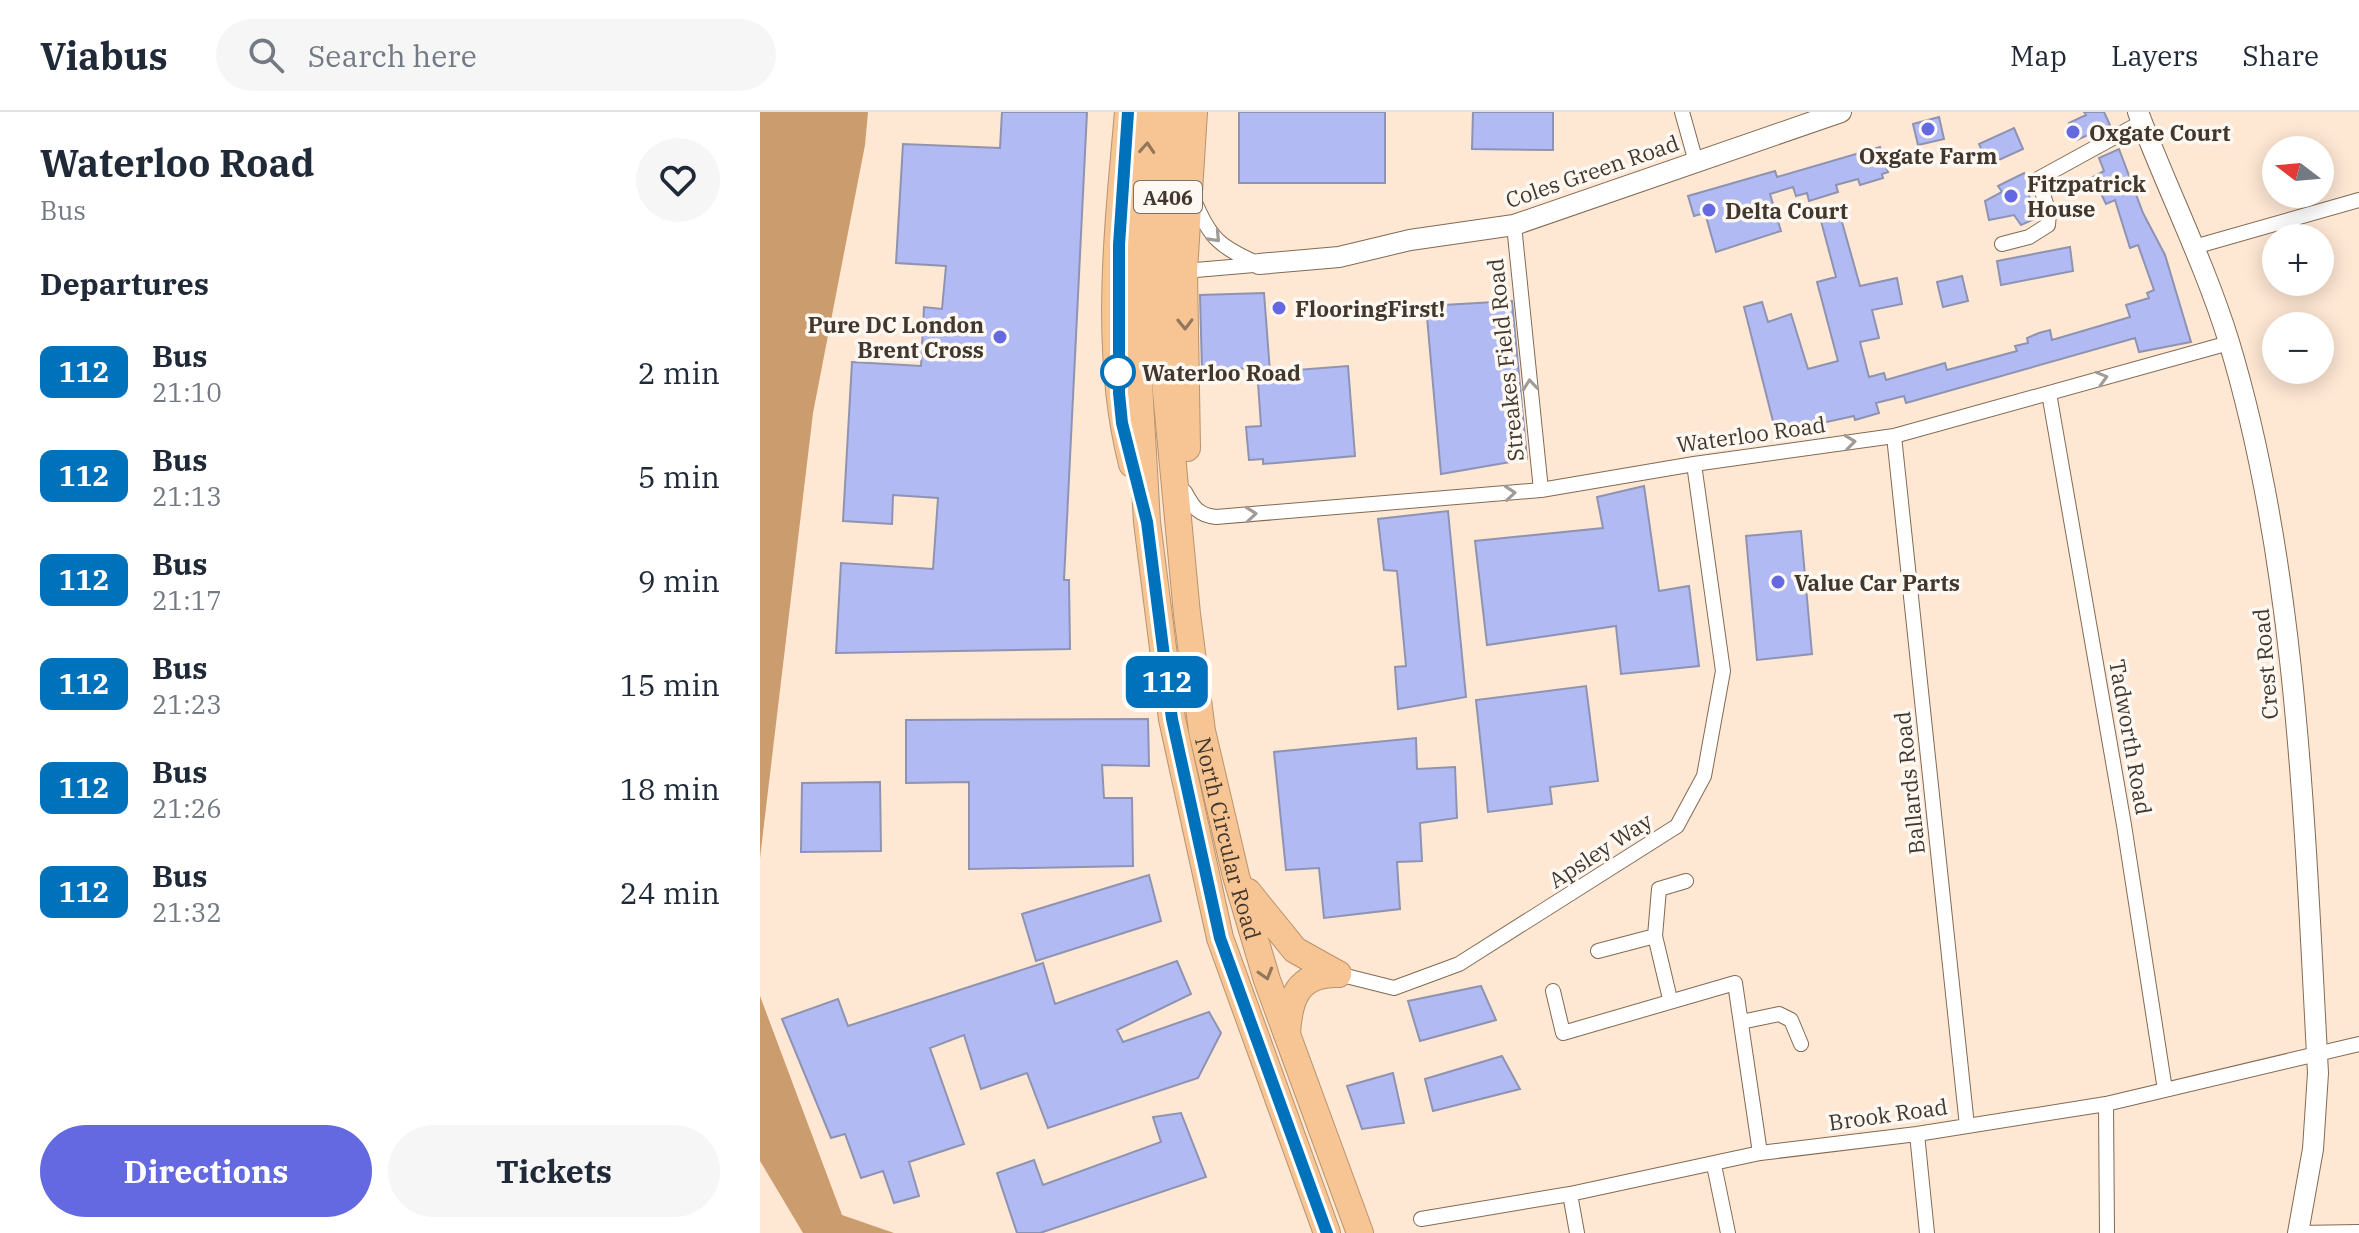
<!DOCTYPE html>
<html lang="en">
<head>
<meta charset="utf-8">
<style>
  body { margin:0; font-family:"IBM Plex Serif",serif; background:#f6f6f7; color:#1f2937; height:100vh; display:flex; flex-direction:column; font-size:30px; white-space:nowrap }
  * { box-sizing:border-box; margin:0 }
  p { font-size:26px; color:#747a83 }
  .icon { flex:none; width:44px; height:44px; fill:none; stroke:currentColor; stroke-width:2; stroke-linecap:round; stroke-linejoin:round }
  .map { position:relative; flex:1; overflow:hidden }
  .details { display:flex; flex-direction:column; background:#fff; width:760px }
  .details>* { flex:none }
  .badge { padding:0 16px; border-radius:12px; font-size:28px; line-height:52px }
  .needle { width:52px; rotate:286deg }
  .tools { position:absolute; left:1502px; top:24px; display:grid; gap:16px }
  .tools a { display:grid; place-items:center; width:72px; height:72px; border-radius:50%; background:#fff; box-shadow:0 4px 20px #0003; font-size:40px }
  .map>.badge { position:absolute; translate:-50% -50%; box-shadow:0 0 0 4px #fff }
  h2 { padding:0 40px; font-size:30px; line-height:72px }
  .round { display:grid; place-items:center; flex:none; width:84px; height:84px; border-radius:42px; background:#f6f6f7 }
  .head { display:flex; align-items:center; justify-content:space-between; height:136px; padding:0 40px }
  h1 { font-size:38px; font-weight:700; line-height:60px }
  .cta { display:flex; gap:16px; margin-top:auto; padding:16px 40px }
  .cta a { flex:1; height:92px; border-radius:48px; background:#6468e1; color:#fff; font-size:32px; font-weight:700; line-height:92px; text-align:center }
  .cta a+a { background:#f6f6f7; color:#1f2937 }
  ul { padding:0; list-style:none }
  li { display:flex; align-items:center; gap:24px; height:104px; padding:0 40px }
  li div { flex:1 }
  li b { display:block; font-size:30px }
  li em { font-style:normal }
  li .badge { min-width:88px; font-weight:700; text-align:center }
  header { display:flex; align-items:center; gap:48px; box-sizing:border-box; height:112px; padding:0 40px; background:#fff; border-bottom:2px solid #e0e1e3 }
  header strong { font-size:38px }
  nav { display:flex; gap:44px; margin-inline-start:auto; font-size:28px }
  .search { width:560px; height:72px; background:#f6f6f7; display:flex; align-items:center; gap:20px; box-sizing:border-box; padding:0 28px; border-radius:44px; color:#747a83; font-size:30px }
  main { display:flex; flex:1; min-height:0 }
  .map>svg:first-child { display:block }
</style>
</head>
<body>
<header>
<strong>Viabus</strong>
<div class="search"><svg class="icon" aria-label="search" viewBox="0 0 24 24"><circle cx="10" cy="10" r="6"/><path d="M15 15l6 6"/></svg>Search here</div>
<nav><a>Map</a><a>Layers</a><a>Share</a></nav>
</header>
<main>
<section class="details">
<div class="head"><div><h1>Waterloo Road</h1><p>Bus</p></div><a class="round"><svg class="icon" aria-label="heart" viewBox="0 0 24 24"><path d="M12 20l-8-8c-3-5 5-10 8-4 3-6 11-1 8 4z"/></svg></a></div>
<h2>Departures</h2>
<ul>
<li><span class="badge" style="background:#0072bc;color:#fff">112</span><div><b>Bus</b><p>21:10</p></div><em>2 min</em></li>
<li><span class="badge" style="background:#0072bc;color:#fff">112</span><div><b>Bus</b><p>21:13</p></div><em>5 min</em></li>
<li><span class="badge" style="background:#0072bc;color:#fff">112</span><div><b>Bus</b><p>21:17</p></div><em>9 min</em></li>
<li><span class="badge" style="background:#0072bc;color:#fff">112</span><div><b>Bus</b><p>21:23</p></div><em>15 min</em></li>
<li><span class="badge" style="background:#0072bc;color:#fff">112</span><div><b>Bus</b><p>21:26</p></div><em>18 min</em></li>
<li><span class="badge" style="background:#0072bc;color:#fff">112</span><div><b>Bus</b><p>21:32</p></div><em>24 min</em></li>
</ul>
<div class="cta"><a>Directions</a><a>Tickets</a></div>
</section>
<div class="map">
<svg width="1599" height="1121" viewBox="0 0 1599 1121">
  <rect width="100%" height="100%" fill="#fee7d3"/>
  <path fill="#ca9c6e" d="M0 0H108L105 33 53 301 0 746Z
    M0 884 82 1103 134 1121H43L0 1049Z"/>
  <path fill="#b2baf4" stroke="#8e93b2" stroke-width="2" d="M242 0H327L304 468H309L310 537 76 541 81 451 173 457 178 386 133 383 132 412 83 409 92 250 161 254 164 195 182 197 186 154 136 151 143 32 240 36Z
    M479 0H625V71H479Z
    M713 0H793V38L712 37Z
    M1324 0H1344L1350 13 1317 28 1309 11 1326 3Z
    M1179 5 1184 27 1158 33 1153 12Z
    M1254 16 1263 37 1228 53 1219 32Z
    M1120 35 1128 60 1122 62 1123 66 1100 73 1098 67 1076 73 1078 80 1049 89 1047 81 1036 84 1033 75 1010 82 1021 119 956 140 945 101 934 104 928 84 1015 59 1017 65Z
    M1359 37 1383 101 1405 143 1431 230 1379 240 1375 226 1146 291 1144 284 1116 291 1119 301 1095 308 1094 304 1016 321 984 195 1002 190 1008 210 1031 202 1048 257 1078 249 1057 170 1076 165 1061 109 1080 103 1100 174 1137 166 1142 192 1112 198 1119 226 1100 230 1109 265 1124 261 1126 268 1185 251 1187 258 1257 239 1255 234 1268 231 1267 226 1279 221 1290 218 1292 228 1370 205 1366 193 1389 186 1387 181 1394 178 1378 133 1370 136 1355 88 1346 92 1333 65 1344 59 1339 46Z
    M1264 61 1271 77 1267 80 1279 105 1261 113 1254 103 1229 108 1225 89 1242 80 1238 74Z
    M1310 135 1313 159 1241 173 1237 149Z
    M1202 164 1208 189 1183 195 1177 170Z
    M504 181 510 260 588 254 595 344 503 352V347L489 348 486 315 501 314 497 256 442 258 440 183Z
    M752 189 767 347 681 362 666 194Z
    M884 374 899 479 929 474 939 554 861 562 856 514 727 533 715 429 843 416 837 385Z
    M688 399 706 585 638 597 635 555 646 554 637 459 624 458 618 407Z
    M1041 419 1052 542 997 548 986 424Z
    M826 574 838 669 790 675 792 692 728 700 716 588Z
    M388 607 389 654 342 653 344 686H372L373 754 209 757V670L146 671V608Z
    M656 626 657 657 695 655 697 706 660 711 662 749 637 750 640 797 564 806 559 756 526 758 514 640Z
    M120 670 121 739 41 740 42 671Z
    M389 763 401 809 276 849 262 802Z
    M417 849 431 882 357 918 363 930 449 900 461 921 438 966 288 1016 267 961 221 977 204 923 170 936 204 1032 149 1050 159 1084 134 1091 123 1059 101 1066 85 1022 71 1026 22 907 78 887 88 914 283 851 295 892Z
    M721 874 736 908 660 929 648 889Z
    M742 944 760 977 673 999 665 967Z
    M633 961 644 1011 602 1017 587 974Z
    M421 1001 446 1065 280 1121H257L237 1061 274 1048 283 1073 401 1030 393 1005Z"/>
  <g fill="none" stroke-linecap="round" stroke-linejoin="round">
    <defs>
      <path id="street" d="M922 0 936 50
        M434 88C450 127 460 135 499 152
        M754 113 781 378
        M1242 132 1269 125 1288 113 1289 101 1278 67 1382 10
        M1434 135 1599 88
        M424 159 494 153
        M1289 281 1364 713 1405 978
        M1134 324 1207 1014
        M425 380C433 395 438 403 456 405L781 378 934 352 1134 324 1469 231
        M895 824 899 777 926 769
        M838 839 895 824 910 887
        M578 862 634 876 699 852 917 714 944 664 963 559 934 352
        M793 879 803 921 975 871 1000 1041
        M981 910 1019 902 1031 908 1041 932
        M1346 992 1347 1121
        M1157 1022 1167 1121
        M954 1053 968 1121
        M810 1082 817 1121
        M661 1107 810 1082 1000 1041 1157 1022 1346 992 1599 932
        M1538 1121 1599 1120"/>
      <path id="secondary" d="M1378 0C1407 77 1445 152 1469 230 1538 458 1545 723 1558 961L1553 1037 1538 1121
        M499 152 579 145 650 128 754 113 1081 0"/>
      <g id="highway">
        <path d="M368 0C358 115 343 239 372 352"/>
        <path d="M390 0 377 237 387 410 412 607 460 826 567 1121"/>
        <path id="s1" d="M414 0 402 171V237L427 502 442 619 476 764 507 868 600 1121"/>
        <path d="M427 336 424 159 434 0"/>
        <path d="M488 780 535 838 578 862"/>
        <path d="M527 922C529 886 538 861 578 862"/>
      </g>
    </defs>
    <use href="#street" stroke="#826a53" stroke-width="16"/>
    <use href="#secondary" stroke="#826a53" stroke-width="22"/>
    <use href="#highway" stroke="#b8936f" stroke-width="28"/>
    <use href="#street" stroke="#fff" stroke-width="14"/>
    <use href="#secondary" stroke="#fff" stroke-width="20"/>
    <use href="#highway" stroke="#f7c593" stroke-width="26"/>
  </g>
  <defs><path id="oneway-chevron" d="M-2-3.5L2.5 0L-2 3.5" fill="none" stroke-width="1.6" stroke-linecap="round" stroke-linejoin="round" transform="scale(2)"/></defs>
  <g stroke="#93775b">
    <use href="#oneway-chevron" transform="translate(387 36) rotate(-86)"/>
    <use href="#oneway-chevron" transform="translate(425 212) rotate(89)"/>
    <use href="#oneway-chevron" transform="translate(506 862) rotate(73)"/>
  </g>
  <g stroke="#a09b96">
    <use href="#oneway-chevron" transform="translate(455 125) rotate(47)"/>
    <use href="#oneway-chevron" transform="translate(1342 266) rotate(-16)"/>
    <use href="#oneway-chevron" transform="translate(770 273) rotate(-96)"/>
    <use href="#oneway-chevron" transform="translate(1090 330) rotate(-7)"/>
    <use href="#oneway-chevron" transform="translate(750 381) rotate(-5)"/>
    <use href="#oneway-chevron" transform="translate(491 402) rotate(-5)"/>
  </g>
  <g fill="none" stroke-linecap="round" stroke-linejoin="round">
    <defs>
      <path id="line" d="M368 0 359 133V281L362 311 387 410 412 607 460 826 567 1121"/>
    </defs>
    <use href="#line" stroke="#fff" stroke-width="18"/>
    <use href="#line" stroke="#0072bc" stroke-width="12"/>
  </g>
  <g fill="#6468e1" stroke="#fef8f3" stroke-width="3">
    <circle cx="1168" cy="17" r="8"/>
    <circle cx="1313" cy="20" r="8"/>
    <circle cx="1251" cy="84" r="8"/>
    <circle cx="949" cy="98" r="8"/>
    <circle cx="519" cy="196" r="8"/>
    <circle cx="240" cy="225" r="8"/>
    <circle cx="1018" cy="470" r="8"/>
  </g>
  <circle fill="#fff" stroke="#0072bc" stroke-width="4" cx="358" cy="260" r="16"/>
  <g text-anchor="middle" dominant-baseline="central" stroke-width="7" stroke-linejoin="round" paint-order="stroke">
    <rect fill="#fef8f3" stroke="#7a7168" stroke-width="2" x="374" y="69" width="68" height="32" rx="6"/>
    <g font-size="20" font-weight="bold" fill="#42372d">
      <text x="408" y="85">A406</text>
    </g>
    <g font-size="22" font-weight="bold" fill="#42372d" stroke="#fef8f3" text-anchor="start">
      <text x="1329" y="20">Oxgate Court</text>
      <text x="1168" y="43" text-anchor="middle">Oxgate Farm</text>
      <text x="1267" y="71">Fitzpatrick<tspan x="1267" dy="25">House</tspan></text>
      <text x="965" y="98">Delta Court</text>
      <text x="535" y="196">FlooringFirst!</text>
      <text x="224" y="212" text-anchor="end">Pure DC London<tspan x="224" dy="25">Brent Cross</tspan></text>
      <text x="1034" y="470">Value Car Parts</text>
    </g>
    <g font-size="22" fill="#42372d" stroke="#fef8f3">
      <text transform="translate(832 59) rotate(-19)">Coles Green Road</text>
      <text transform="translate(745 248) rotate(-96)">Streakes Field Road</text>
      <text transform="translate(991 322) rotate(-8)">Waterloo Road</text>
      <text transform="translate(1505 552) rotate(-95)">Crest Road</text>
      <text transform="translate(1371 625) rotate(80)">Tadworth Road</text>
      <text transform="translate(1149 671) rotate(-96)">Ballards Road</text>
      <text stroke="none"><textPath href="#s1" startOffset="732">North Circular Road</textPath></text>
      <text transform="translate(840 738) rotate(-33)">Apsley Way</text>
      <text transform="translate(1128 1002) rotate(-8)">Brook Road</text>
    </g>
    <g font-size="22" font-weight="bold" fill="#42372d" stroke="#fef8f3" text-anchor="start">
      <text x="382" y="260">Waterloo Road</text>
    </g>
  </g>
</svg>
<div class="tools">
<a><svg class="needle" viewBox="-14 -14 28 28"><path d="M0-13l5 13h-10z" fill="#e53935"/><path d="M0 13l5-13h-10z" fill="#747a83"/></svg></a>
<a>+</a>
<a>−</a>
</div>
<b class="badge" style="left:407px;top:570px;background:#0072bc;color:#fff">112</b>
</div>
</main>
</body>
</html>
